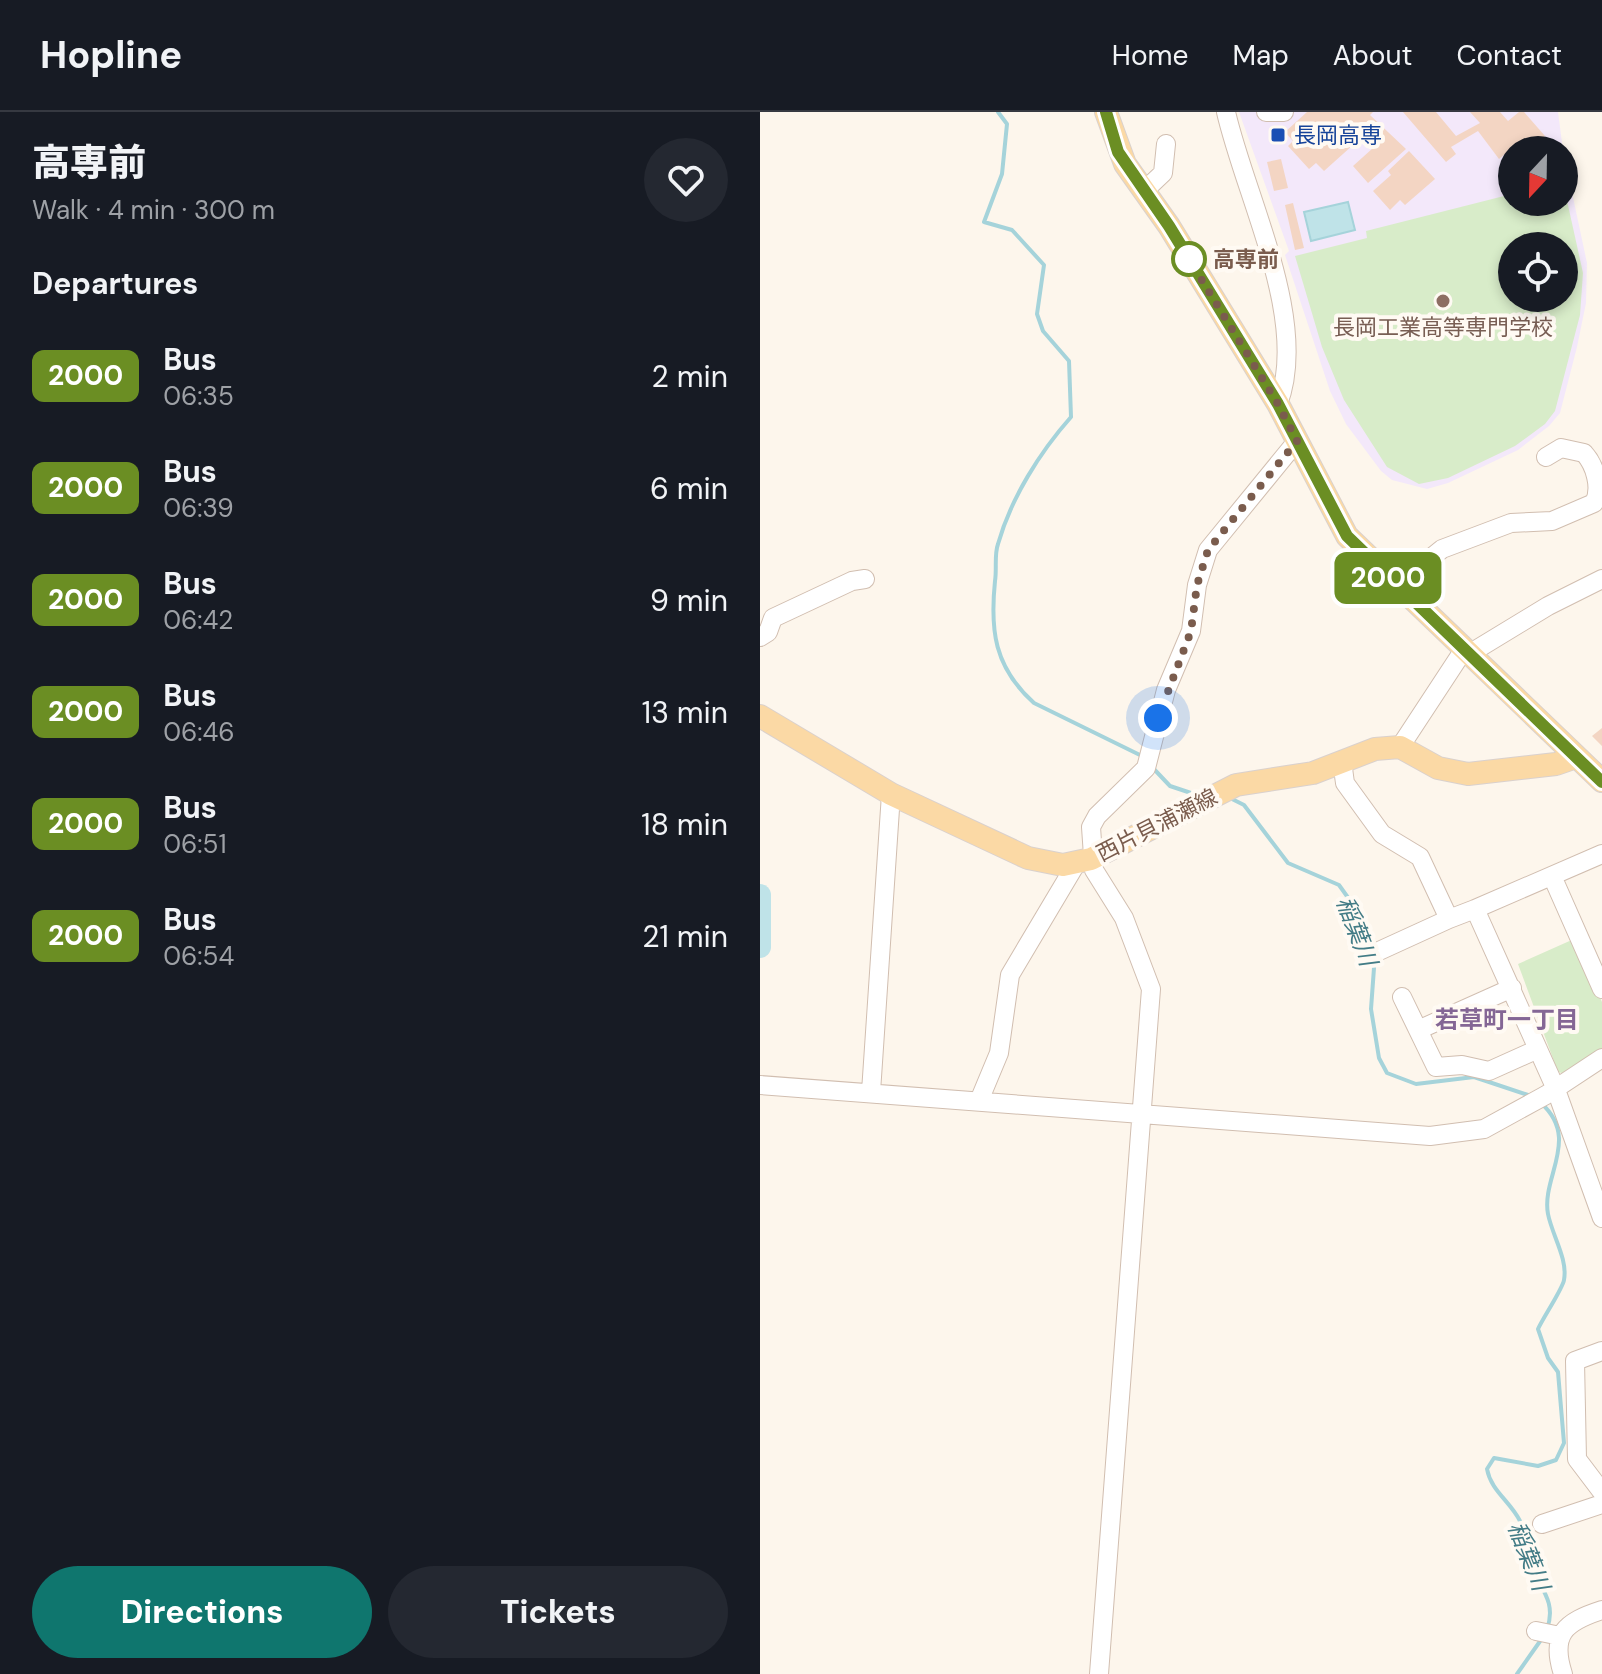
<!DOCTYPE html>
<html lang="en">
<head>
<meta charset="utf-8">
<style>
  body { margin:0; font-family:"DM Sans","Noto Sans JP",sans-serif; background:#242831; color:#f1f3f6; height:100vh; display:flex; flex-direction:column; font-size:30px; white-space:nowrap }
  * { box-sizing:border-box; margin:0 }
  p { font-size:26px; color:#9ea1a6 }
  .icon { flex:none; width:44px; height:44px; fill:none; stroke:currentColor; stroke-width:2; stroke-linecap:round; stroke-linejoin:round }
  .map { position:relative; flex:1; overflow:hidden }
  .details { display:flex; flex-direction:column; background:#171b24; width:760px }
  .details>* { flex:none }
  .badge { padding:0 16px; border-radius:12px; font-size:28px; line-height:52px }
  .needle { width:52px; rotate:202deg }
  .fabs { position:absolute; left:738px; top:24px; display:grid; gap:16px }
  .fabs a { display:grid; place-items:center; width:80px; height:80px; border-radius:50%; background:#171b24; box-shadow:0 4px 12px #0003; font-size:40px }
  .you { position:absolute; width:40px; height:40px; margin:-20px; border:6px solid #fff; border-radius:50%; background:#1a73e8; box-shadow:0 0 0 12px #1a73e833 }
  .map>.badge { position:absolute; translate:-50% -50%; box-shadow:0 0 0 4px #fff }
  h2 { padding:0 32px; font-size:30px; line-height:72px }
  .round { display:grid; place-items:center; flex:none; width:84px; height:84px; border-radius:42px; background:#242831 }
  .headline { display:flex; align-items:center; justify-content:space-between; height:136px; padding:0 32px }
  h1 { font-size:38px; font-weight:800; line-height:60px }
  .cta { display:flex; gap:16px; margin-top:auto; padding:16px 32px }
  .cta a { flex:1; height:92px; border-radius:48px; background:#0f766e; color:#fff; font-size:32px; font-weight:800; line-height:92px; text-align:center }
  .cta a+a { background:#242831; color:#f1f3f6 }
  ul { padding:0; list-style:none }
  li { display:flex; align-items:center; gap:24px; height:112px; padding:0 32px }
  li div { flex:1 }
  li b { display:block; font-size:30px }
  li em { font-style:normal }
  li .badge { min-width:88px; font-weight:700; text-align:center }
  header { display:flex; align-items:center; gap:48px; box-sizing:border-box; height:112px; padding:0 40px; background:#171b24; border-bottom:2px solid #363941 }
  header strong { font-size:38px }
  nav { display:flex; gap:44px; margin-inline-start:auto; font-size:28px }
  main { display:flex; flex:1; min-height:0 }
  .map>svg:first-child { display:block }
</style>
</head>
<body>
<header>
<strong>Hopline</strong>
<nav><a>Home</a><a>Map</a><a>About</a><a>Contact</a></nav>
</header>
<main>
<section class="details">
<div class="headline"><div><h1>高専前</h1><p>Walk · 4 min · 300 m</p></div><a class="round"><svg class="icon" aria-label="heart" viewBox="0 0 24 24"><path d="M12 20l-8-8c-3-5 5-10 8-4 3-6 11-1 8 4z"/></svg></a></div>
<h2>Departures</h2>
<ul>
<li><span class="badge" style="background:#6b8e23;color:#fff">2000</span><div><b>Bus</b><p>06:35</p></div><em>2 min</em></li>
<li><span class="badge" style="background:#6b8e23;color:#fff">2000</span><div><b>Bus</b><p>06:39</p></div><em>6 min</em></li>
<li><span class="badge" style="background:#6b8e23;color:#fff">2000</span><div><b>Bus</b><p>06:42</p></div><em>9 min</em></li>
<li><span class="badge" style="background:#6b8e23;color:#fff">2000</span><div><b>Bus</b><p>06:46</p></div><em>13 min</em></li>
<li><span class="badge" style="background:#6b8e23;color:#fff">2000</span><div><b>Bus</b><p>06:51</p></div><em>18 min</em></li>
<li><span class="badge" style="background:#6b8e23;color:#fff">2000</span><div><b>Bus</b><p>06:54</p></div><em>21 min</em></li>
</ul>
<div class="cta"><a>Directions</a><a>Tickets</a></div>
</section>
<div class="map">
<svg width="842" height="1562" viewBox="0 0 842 1562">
  <rect width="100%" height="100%" fill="#fdf6ec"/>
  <path fill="#f3e8fa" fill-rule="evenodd" d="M479 0H798L803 38H752V90H804V43L827 151 826 191 817 235 800 301 789 314 758 338 688 371 667 377 632 368 621 359 586 312 570 279 525 143 529 139ZM752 134H804V186H752Z"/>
  <path fill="#d8ecc9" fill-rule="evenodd" d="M804 75 823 161 820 203 795 299 785 312 755 334 688 366 659 372 627 355 584 288 562 235 535 144 607 126 606 119 752 82V90H804ZM752 134H804V186H752Z
    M814 827 842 890V940L806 962 798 960 758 852Z"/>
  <path fill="#bfe3e8" stroke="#a5d3da" stroke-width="2" d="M588 90 595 118 551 129 544 100Z"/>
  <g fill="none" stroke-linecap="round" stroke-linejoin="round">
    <path stroke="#a5d3da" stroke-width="4" d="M238 0 247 12 242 62 224 110 252 118 284 153 277 202 283 219 309 249 311 305C280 340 251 386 238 432 234 443 237 457 235 469 230 518 234 555 274 591L384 645
      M392 655 410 674 437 683
      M470 686 484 693 528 751 579 773 589 787 614 856 611 897 619 946 627 961 656 972 714 965 771 984
      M781 991C821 1027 781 1065 788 1102 792 1123 808 1147 804 1168 803 1176 783 1206 778 1217L788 1246 798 1260 804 1331 796 1348 778 1354 734 1346 727 1357C731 1379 750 1389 760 1409 765 1421 765 1434 768 1446 776 1473 798 1487 787 1517
      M757 1562 783 1525"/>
    <path stroke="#bfe3e8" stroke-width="22" d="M0 783V835"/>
  </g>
  <path fill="#f3d5c3" d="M547 0H613L610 3 646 37 608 71 593 54 623 27 612 16 564 59 556 51 549 57 528 34 533 29 525 20Z
    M643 0H676L696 24 720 11 710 0H740L748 9 759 0H764L785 24 769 38H752V49L746 41 739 47 718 19 691 35 696 42 686 50Z
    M649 39 675 67 645 93 640 88 630 98 613 79 631 63 628 59Z
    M521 47 528 76 514 79 507 50Z
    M533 91 544 136 535 138 525 93Z
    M842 616V634L832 624Z"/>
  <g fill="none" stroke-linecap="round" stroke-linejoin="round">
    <defs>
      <path id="minor" d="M466 0C485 84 550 209 518 292
        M506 0H524
        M383 80 403 61 406 32
        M636 474 682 437 751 411 792 409 834 391C842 376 835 353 824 341L801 336 786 345
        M0 525 8 520 13 506 92 469 105 467
        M640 635 703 539H714L788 494 842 467
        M582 649 585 671 622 722 660 745 689 807 715 797
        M842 742 715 797 795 975 842 1106
        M792 764 842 877
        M619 839 689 807
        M642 885 676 955 702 953 729 959 778 937
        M658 918 752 876
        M0 973 670 1024 724 1017 786 983 842 946
        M111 980 131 682
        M219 989 239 941 250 863 316 752
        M842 1239 815 1249 817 1347 842 1380
        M782 1412 842 1392
        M776 1519 800 1524
        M339 1562 391 877 364 806 334 758 331 715 337 704 386 656 406 578 431 519 437 473 448 438 537 329
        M803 1562C790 1522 805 1510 842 1498"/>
      <path id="major" d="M346 0 365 52 409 114 518 292 587 424 842 669
        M0 604 131 682 268 746 303 753 331 747 476 673 553 661 615 637 640 635 678 656 708 662 796 652 816 645"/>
    </defs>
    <use href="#minor" stroke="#d1beb0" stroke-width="20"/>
    <use href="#major" stroke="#dad1cd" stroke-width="24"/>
    <use href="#minor" stroke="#fff" stroke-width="18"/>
    <use href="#major" stroke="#fbd9a5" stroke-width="22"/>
  </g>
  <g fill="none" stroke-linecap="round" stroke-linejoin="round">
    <defs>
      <path id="line" d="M346 0 358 40 409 114 518 292 587 424 842 670"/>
    </defs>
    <use href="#line" stroke="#fff" stroke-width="18"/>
    <use href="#line" stroke="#6b8e23" stroke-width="12"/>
    <path stroke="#7a5c4d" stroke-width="8" stroke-dasharray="0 14.4" d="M398 606 431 519 437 473 448 438 537 329 518 292 422 136 429 147"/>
  </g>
  <rect fill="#1a4fb4" stroke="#fffaf3" stroke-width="3" x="510" y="15" width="16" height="16" rx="4"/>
  <circle fill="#fff" stroke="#6b8e23" stroke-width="4" cx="429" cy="147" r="16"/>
  <circle fill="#8d6e63" stroke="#fffaf3" stroke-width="3" cx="683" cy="189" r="8"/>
  <g text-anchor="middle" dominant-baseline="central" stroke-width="8" stroke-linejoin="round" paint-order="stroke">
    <g font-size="22" fill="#164399" stroke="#fffaf3" text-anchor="start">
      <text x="534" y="23">長岡高専</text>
    </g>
    <g font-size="22" font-weight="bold" fill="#7a5c4d" stroke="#fffaf3" text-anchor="start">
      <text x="453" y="147">高専前</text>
    </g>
    <g font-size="22" fill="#785e54" stroke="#fffaf3">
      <text x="683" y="215">長岡工業高等専門学校</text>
    </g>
    <g font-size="22" fill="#7a5c4d" stroke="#fffaf3">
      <text transform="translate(397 713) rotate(-27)">西片貝浦瀬線</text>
    </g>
    <g font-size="24" font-style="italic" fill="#437c86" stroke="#fffaf3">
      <text transform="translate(597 819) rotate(69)">稲葉川</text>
      <text transform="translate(769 1444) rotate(68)">稲葉川</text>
    </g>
    <g font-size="24" font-weight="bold" fill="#846695" stroke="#fffaf3">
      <text x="747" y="907">若草町一丁目</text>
    </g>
  </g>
</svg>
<div class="fabs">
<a><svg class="needle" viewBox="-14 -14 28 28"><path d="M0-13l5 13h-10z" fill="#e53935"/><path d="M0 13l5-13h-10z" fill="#9ea1a6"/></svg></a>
<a><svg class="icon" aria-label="locate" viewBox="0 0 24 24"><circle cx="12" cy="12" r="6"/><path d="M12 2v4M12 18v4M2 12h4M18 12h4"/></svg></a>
</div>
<div class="you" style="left:398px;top:606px"></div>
<b class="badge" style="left:628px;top:466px;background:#6b8e23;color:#fff">2000</b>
</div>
</main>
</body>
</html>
